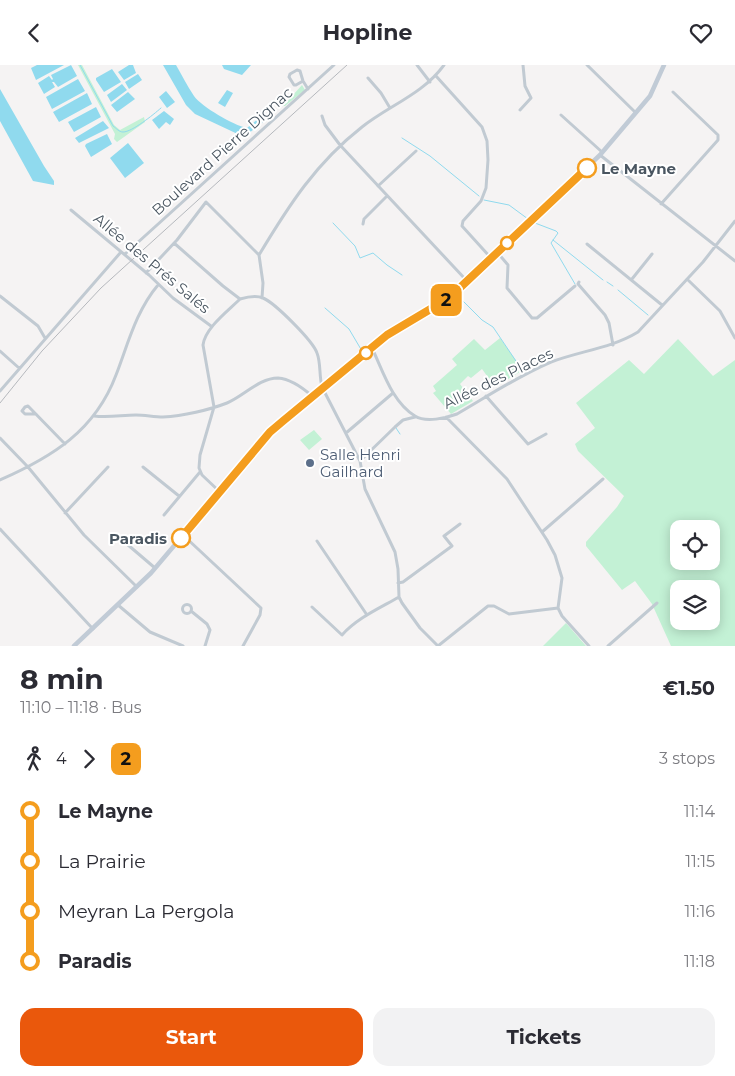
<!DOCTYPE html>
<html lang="en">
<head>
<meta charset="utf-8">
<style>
  body { margin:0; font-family:Montserrat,sans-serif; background:#f2f2f3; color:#2b2b33; height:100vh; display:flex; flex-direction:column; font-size:19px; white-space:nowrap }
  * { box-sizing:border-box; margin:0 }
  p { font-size:16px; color:#7c7c81 }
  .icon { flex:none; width:28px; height:28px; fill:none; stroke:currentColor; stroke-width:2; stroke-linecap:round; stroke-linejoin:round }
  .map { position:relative; height:581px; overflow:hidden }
  .panel { display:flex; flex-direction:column; background:#fff; flex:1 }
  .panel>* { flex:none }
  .badge { padding:0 10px; border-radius:8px; font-size:18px; line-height:32px }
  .controls { position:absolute; left:670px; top:455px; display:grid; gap:10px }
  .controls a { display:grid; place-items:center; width:50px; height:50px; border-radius:10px; background:#fff; box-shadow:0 2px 12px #0003; font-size:25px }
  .map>.badge { position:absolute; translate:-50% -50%; box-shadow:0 0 0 2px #fff }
  .legs { display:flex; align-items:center; gap:8px; height:55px; padding:0 20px; font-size:16px }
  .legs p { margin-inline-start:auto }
  .overview { display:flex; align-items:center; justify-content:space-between; height:85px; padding:0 20px }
  h1 { font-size:28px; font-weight:700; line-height:38px }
  .primary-button { display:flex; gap:10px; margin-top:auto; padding:10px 20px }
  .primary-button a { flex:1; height:58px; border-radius:15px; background:#ea580c; color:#fff; font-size:20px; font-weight:700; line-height:58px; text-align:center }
  .primary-button a+a { background:#f2f2f3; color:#2b2b33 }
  ul { padding:0 20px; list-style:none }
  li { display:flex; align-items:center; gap:18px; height:50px; font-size:19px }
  li i { display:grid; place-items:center; width:8px; height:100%; margin:0 6px; background:currentColor }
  li i::after { content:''; width:12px; height:12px; margin:-6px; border:4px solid; border-radius:50%; background:#fff }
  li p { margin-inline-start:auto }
  li:first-child i { background:linear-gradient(#0000 50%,currentColor 0) }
  li:last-child i { background:linear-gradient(currentColor 50%,#0000 0) }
  header { display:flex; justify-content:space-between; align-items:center; height:65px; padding:0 20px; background:#fff; font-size:22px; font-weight:700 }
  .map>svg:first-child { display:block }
</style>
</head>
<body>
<header><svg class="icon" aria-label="back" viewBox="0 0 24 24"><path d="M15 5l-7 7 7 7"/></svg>Hopline<svg class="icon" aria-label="heart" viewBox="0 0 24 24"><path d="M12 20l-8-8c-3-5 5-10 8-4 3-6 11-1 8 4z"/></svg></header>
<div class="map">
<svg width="735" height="581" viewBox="0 0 735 581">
  <rect width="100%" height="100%" fill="#f5f3f3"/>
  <path fill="#c3f1d5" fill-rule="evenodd" d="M78 0H82L114 60 120 65 144 52 145 57 117 77 114 74 115 69Z
    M302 20 305 25 285 41H283Z
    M500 273 523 305 495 322 482 304 471 313 468 311 460 319 473 336 451 349 433 328 436 326 433 321 457 300 452 294 474 274 485 285Z
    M678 274 713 311 735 295V581H671L652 539 635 516 622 525 586 481V477L617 442 624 431 578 386 575 379 595 363 576 338 629 295 644 309ZM679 464H711V496H679ZM679 524H711V556H679Z
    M314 365 322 374 309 385 300 375Z
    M566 558 586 581H543Z"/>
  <path fill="#90daee" d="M37 0H64L36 15 31 3Z
    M71 0 77 11 58 22 54 17H52L55 22 44 29 38 18 49 11 52 15 53 14 51 10Z
    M129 0H133L136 8 124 15 118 7Z
    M163 0H176C182 10 187 21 194 31 202 42 233 60 247 63L265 48 268 53 244 72 195 49 186 40Z
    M222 0H251L242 10 224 4Z
    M112 4 121 17 104 27 96 15V13Z
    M138 9 142 15 129 24 125 17Z
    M78 14 85 26 52 44 46 32Z
    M122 19 127 25 111 37 107 30Z
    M0 24 44 101 54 116V120L33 116 0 56Z
    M227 25 233 28 225 42 218 38Z
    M166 26 175 37 167 43 159 32Z
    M128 27 135 34 117 47 111 40Z
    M87 28 92 39 59 57 53 47Z
    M96 42 101 52 74 67 68 57Z
    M164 46 174 54 170 60 166 57 159 64 152 55Z
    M103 56 109 63 79 78 75 73Z
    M107 69 112 79 91 92 85 81 86 79Z
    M128 78 144 98 125 113 110 93Z"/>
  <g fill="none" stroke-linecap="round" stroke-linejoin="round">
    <path stroke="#90daee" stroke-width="1" d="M80 0 113 61C116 63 119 67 123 67 132 67 153 50 161 43
      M402 73 430 91 479 131
      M484 135 509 140 528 154
      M333 158 355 181 360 193 373 188 387 200 402 210
      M535 158 556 166 558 168 551 178 575 219
      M553 175 603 215
      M607 217 613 221
      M618 225 648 250
      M457 230 482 255 493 262 522 305
      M325 243 349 264 362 286
      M396 363 400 369"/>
    <path stroke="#c1cad2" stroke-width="3" d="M417 0 430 17
      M587 0 636 48
      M436 11 482 62 487 76 488 95 486 123 481 136 463 156 462 161 491 193
      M368 13 381 28 390 43
      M303 16 296 20H294L289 12 290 9 297 5 300 6 303 16 308 24
      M520 45 531 33 525 21 523 0
      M561 50 602 87
      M322 51 325 60 340 80 467 216
      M600 90 735 196
      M378 121 416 86
      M661 139 718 75V70L673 27
      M71 145 149 210 173 233 211 261
      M363 159 364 154 387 131
      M174 178 223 221 240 234C247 232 256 230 263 233 275 238 313 276 317 288 321 298 319 311 322 322L360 396 365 424 395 487 398 504 399 532 402 538 420 563 438 581
      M587 179 662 240
      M497 187 508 200 507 223 532 253H537L575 221
      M125 189 334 0
      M259 190C289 140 316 98 362 62 390 40 423 29 444 0
      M146 208 177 175 206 137 259 190 263 218 262 233
      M632 214 652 189
      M687 214 720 246 735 273
      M579 217 578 219 605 250 609 258 613 280
      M0 231 38 261 45 273
      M372 283C383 306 392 337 415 351 426 358 446 353 457 349 488 331 518 311 551 297 580 286 612 283 638 267L703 197 735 156
      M0 286 19 303
      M0 326 121 187
      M486 331 528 379 546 369
      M36 349H25L22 346 25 342 28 341 65 379
      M94 351C109 353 122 350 136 350 145 350 154 352 163 352 183 351 209 345 227 338 244 331 259 313 278 313 291 314 303 323 312 331
      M446 352 507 414 547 475 555 490 562 513 558 543 562 551 589 581
      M346 368 393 328
      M0 373 28 402 84 470 137 522
      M360 396 395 362 403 355 415 352
      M143 402 179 431
      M0 415C52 392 95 366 116 310 128 279 136 246 158 220
      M220 427 202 410 199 403 200 390 214 342 203 280C205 263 228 246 240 234
      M65 448 108 402
      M164 450 200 407
      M0 464 93 564
      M542 467 603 414
      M183 470 261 543 260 550 243 581
      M121 474 155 503
      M317 476 367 550
      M398 518 403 517 452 481 444 471 460 459
      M182.5 544a4.5 4.5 0 1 1 9 0a4.5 4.5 0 1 1-9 0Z
      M118 540 150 567 183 581
      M312 542 342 570C357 553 380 543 399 532
      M191 546 207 559 210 565 205 581
      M438 581 488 541H494L509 549 558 543
      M608 581 657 538"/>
    <path stroke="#c1cbd6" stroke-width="4.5" d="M74 581 151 508 268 370 283 356 387 270 436 242 449 233 600 90 650 31 664 0"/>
    <path stroke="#b5b8bd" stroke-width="1" d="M0 338 42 286 101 223 347 0"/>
  </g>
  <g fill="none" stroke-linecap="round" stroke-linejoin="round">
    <defs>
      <path id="line-1" d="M181 473 270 367 283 356 387 270 449 233 587 103"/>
    </defs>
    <use href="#line-1" stroke="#fff" stroke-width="11"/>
    <use href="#line-1" stroke="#f49d1e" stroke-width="8"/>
  </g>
  <g fill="#fff" stroke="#f49d1e" stroke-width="2.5">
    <circle cx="587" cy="103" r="9"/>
    <circle cx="507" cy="178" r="6"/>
    <circle cx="366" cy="288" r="6"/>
    <circle cx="181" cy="473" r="9"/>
  </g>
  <circle fill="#5c6f8a" stroke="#fff" stroke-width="2" cx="310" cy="398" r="5"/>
  <g text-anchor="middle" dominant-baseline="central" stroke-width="4" stroke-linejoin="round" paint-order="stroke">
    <g font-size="15" fill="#4a5661" stroke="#fff">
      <text transform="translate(222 86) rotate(-42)">Boulevard Pierre Dignac</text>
      <text transform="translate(152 198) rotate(40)">Allée des Prés Salés</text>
      <text transform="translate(498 313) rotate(-26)">Allée des Places</text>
    </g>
    <g font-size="15" font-weight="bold" fill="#4a5661" stroke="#fff" text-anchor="start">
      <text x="601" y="103">Le Mayne</text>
      <text x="167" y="473" text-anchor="end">Paradis</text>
    </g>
    <g font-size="15" fill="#4e5e75" stroke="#fff" text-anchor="start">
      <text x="320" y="389">Salle Henri<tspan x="320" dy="17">Gailhard</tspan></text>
    </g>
  </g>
</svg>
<div class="controls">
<a><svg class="icon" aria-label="locate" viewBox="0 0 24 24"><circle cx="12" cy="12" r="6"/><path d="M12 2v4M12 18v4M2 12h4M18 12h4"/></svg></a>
<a><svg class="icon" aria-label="layers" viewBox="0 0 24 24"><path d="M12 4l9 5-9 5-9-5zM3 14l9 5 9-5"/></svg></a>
</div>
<b class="badge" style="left:446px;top:235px;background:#f49d1e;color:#111">2</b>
</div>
<section class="panel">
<div class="overview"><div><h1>8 min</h1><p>11:10 – 11:18 · Bus</p></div><b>€1.50</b></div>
<div class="legs"><svg class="icon" aria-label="walk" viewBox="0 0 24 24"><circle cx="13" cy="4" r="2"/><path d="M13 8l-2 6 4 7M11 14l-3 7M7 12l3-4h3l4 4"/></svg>4<svg class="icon" aria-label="forward" viewBox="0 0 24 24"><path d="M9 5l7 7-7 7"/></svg><b class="badge" style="background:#f49d1e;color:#111">2</b><p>3 stops</p></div>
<ul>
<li><i style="color:#f49d1e"></i><b>Le Mayne</b><p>11:14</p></li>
<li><i style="color:#f49d1e"></i><span>La Prairie</span><p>11:15</p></li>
<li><i style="color:#f49d1e"></i><span>Meyran La Pergola</span><p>11:16</p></li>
<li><i style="color:#f49d1e"></i><b>Paradis</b><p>11:18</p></li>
</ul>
<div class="primary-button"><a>Start</a><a>Tickets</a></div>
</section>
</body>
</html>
